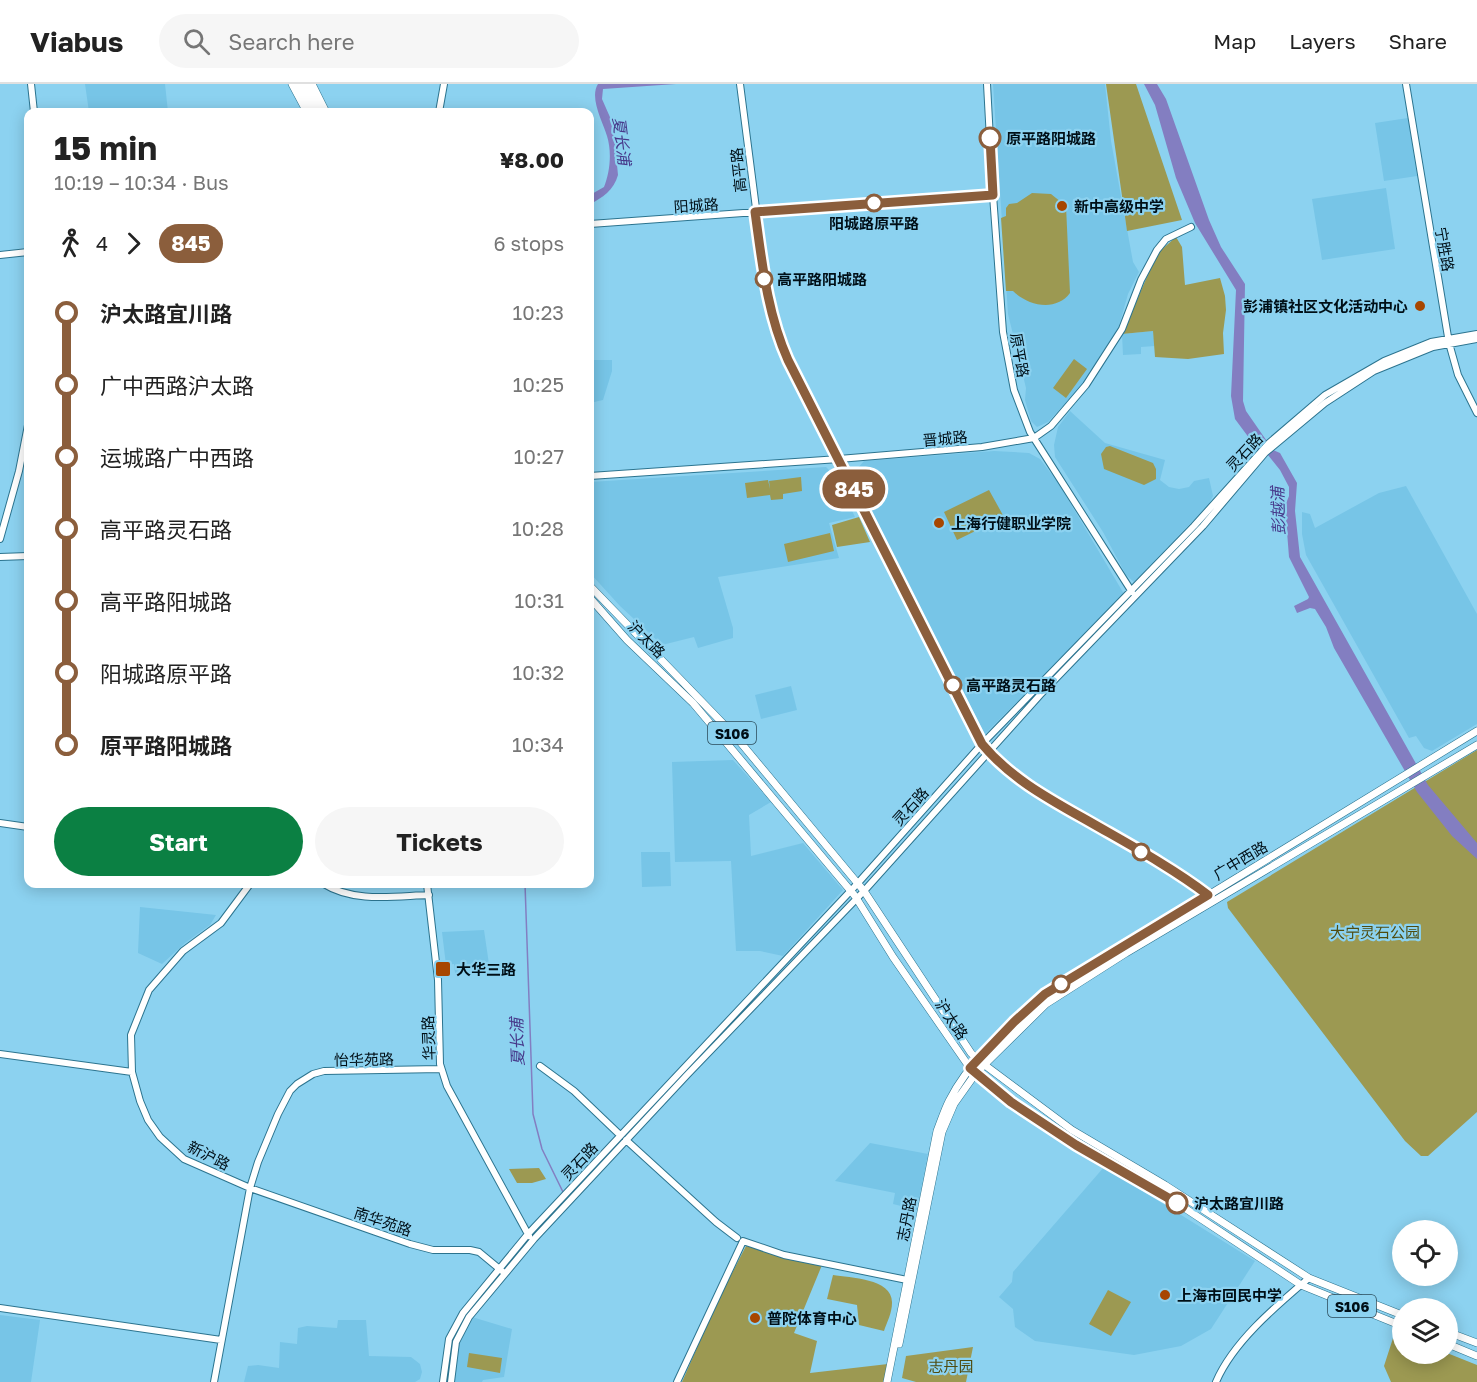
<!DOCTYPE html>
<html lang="en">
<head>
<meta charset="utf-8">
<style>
  body { margin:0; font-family:"Golos Text","Noto Sans SC",sans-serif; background:#f6f6f6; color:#222; height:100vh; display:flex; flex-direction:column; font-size:22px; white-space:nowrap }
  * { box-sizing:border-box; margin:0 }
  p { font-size:20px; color:#767676 }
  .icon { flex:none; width:33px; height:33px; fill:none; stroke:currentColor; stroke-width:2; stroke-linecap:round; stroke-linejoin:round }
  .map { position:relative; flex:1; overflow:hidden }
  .drawer { position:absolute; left:24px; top:24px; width:570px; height:780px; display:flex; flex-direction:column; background:#fff; border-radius:12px; box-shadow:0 3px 15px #0003 }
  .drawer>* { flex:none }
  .badge { padding:0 12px; border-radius:20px; font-size:21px; line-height:39px }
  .controls { position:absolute; left:1392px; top:1136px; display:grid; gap:12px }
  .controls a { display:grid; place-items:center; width:66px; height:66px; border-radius:50%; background:#fff; box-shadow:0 3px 15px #0003; font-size:30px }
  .map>.badge { position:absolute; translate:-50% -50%; box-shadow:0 0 0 3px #fff }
  .legs { display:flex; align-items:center; gap:9px; height:66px; padding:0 30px; font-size:20px }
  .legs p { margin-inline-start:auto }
  .overview { display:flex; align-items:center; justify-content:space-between; height:102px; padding:0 30px }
  h1 { font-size:33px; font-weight:700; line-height:45px }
  .button { display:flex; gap:12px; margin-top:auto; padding:12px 30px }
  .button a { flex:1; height:69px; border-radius:36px; background:#0b8043; color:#fff; font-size:24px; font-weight:700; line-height:69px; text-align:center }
  .button a+a { background:#f6f6f6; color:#222 }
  ul { padding:0 30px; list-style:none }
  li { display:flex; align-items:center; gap:21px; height:72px; font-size:22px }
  li i { display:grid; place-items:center; width:9px; height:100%; margin:0 8px; background:currentColor }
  li i::after { content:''; width:15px; height:15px; margin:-8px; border:4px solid; border-radius:50%; background:#fff }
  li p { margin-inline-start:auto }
  li:first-child i { background:linear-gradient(#0000 50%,currentColor 0) }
  li:last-child i { background:linear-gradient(currentColor 50%,#0000 0) }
  header { display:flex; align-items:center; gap:36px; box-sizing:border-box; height:84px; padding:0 30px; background:#fff; border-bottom:2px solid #e0e0e0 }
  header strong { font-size:28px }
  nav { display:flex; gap:33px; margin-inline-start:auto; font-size:21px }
  .search { width:420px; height:54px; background:#f6f6f6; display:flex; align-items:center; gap:15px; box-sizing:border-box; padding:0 21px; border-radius:33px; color:#767676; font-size:22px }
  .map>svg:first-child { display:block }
</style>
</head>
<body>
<header>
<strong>Viabus</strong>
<div class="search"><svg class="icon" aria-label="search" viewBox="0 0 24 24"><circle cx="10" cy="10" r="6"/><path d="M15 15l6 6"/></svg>Search here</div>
<nav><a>Map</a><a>Layers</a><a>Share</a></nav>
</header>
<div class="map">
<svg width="1477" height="1298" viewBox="0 0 1477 1298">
  <rect width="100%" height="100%" fill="#8cd2f0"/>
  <path fill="#77c5e7" d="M85 0H165L168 28H89Z
    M993 0H1105L1111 57 1133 178 1139 188 1128 210 1119 242 1081 302 1048 338 1037 343 1031 337 1025 316 1026 304 1008 230Z
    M1408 34 1417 92 1384 97 1375 39Z
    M1386 104 1395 165 1322 176 1312 115Z
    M1153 247 1155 262 1141 263V270L1123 271 1122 250Z
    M590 276H612V287L603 316 590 319Z
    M1070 327 1105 359 1165 376 1160 396 1169 403 1179 405 1189 403 1194 397 1209 394 1213 412 1209 420 1134 498 1126 491 1103 448 1055 373 1054 361 1058 343Z
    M994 367 1029 369 1040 375 1059 400 1124 510 985 650 855 397 857 385 864 377Z
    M826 383 836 393 855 433 829 439 839 474 718 493 733 544V554L698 564 694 553 662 561 620 522 590 489V398Z
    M1406 402 1477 530V640L1432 667 1424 664 1416 652 1409 654 1306 471 1302 450V428L1310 430 1315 444 1379 409Z
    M791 602 797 626 761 635 755 611Z
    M733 676 771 718 749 731 751 772 803 759 843 806 783 872 760 867H736L731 777 675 778 672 678Z
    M641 768H670L671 802 642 803Z
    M140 823 216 831 210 841 185 859 162 880 138 869Z
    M484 846 490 887 455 889 454 880 446 881 442 848Z
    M870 1059 928 1070 917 1126 893 1120 895 1109 835 1097Z
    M1104 1083 1255 1177 1211 1245 1181 1262 1134 1271 1035 1257 1015 1243 1013 1225 999 1213 1012 1198 1013 1188Z
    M0 1231 40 1236 31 1298H0Z
    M472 1233 512 1245 504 1293 483 1296 482 1298H454L459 1259Z
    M338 1236H366L369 1272 411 1273 420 1280 422 1288 420 1295 415 1298H244L248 1282 258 1281 279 1284 280 1258 297 1260 298 1244 307 1242 337 1244Z"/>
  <path fill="#9c9952" d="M1106 0H1136L1182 136 1127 147Z
    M1032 109 1051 110 1066 122 1070 209C1056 228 1028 222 1013 207H1006L1001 134 1006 132V124L1009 120 1017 119Z
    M1176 153 1182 163 1185 201 1220 194 1225 212 1226 226 1223 249 1224 270 1188 275 1155 273 1153 247 1122 250 1150 186 1160 167Z
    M1074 275 1087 285 1066 314 1053 304Z
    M1110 362 1153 379 1156 385V395L1144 401 1104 385 1101 370 1106 363Z
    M801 393 802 407 783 410V415L771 416 770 411 747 414 745 399 768 396 770 405 769 397Z
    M989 406 1004 433 957 456 944 428Z
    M859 433 870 458 837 463 832 441Z
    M830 449 834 467 788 478 784 460Z
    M1477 666V1028L1428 1072H1421L1405 1057 1228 824 1227 818Z
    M539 1084 546 1095 532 1099H517L509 1085Z
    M746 1162 822 1181 794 1249 817 1257 810 1289 888 1280 884 1298H682L717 1218Z
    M833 1191C850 1194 893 1194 892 1219 892 1229 887 1238 884 1247L859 1241 857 1221 827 1215Z
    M1108 1206 1131 1218 1111 1252 1089 1240Z
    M1395 1248 1402 1251V1269H1447L1477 1281V1298H1391L1384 1282Z
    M973 1263 966 1298H916L902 1294 906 1272Z
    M469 1269 502 1274 500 1289 467 1283Z"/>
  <path fill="#837ec1" d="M598 0H676L603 5 602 15 613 40 618 91C614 106 602 114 590 120V111L604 103C610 88 612 68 607 52 603 38 589 14 598 0Z
    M1144 0H1157L1166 15 1209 136 1221 163 1245 200 1243 317 1246 327 1273 366 1280 369 1297 399 1295 427 1300 473 1428 701 1477 759V775L1452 752 1417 708 1334 564 1326 543 1315 525 1310 524 1297 529 1294 522 1308 515 1309 513 1289 473 1285 422 1289 412V403L1280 386 1268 371 1258 366 1235 335 1231 312 1236 206 1195 139 1176 94 1155 21Z"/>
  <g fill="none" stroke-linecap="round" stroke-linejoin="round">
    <path stroke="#837ec1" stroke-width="1.5" d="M525 800 533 1030 542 1065 563 1108"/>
    <defs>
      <path id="secondary" d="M31 0 34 28
        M740 0 766 202 779 257 982 660C1022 709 1095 741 1150 773 1169 783 1199 798 1211 815
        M987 0 993 111 1003 248 1014 306 1030 348 1132 508
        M1406 0 1449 259 1458 291 1477 329
        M439 28 444 0
        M590 140 993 111
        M0 171 28 168
        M590 392 839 375 982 363 1034 354 1051 342 1086 301 1122 245 1141 196 1157 166 1166 155 1191 143
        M0 455 19 387 28 341
        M0 473 28 472
        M0 739 28 743
        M250 800 221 839 183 867 149 906 131 951 132 988 140 1017 148 1036 160 1053 184 1075 250 1104 410 1160 433 1166H470L479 1168 502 1187
        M324 800C354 819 395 812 429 811
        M427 800 438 896 440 980 447 1002 529 1152
        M0 970 132 988
        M540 982 574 1007 620 1051
        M626 1056 716 1138 737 1154
        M0 1224 221 1256
        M214 1298 250 1104 258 1078 278 1030 290 1007 297 1000 313 990 324 987 441 985
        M443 1298 449 1255 463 1229 528 1150 858 799 982 660 1194 442 1269 359 1325 311 1384 277 1431 258 1477 250
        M451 1298 456 1258 469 1233 534 1155 687 991 864 807 1040 611 1203 442 1265 369 1325 319 1374 287 1433 263 1477 255
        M677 1298 743 1157 784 1171 907 1196
        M1216 1298C1233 1258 1276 1222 1309 1194"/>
      <path id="primary" d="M292 0 307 28
        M299 0 313 28
        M305 0 320 28
        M312 0 326 28
        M590 502 736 653 864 807 971 969 978 976 1072 1046 1165 1101 1309 1194 1402 1231
        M590 514 627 556 693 619 855 812 893 873 970 984 1011 1018 1076 1061 1177 1119 1301 1201 1402 1242
        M1448 1248 1477 1259
        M899 1260 942 1048 954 1020 976 989 1046 920 1126 869 1477 661
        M1448 1260 1477 1272
        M887 1298 937 1047C941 1037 944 1027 949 1017 970 975 1010 942 1045 911L1477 647"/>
    </defs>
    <use href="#secondary" stroke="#2c748f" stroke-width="8"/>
    <use href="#primary" stroke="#2c748f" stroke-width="8"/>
    <use href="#secondary" stroke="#fff" stroke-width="6"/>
    <use href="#primary" stroke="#fff" stroke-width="7"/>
  </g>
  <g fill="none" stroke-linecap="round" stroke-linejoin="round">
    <defs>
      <path id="line-1" d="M990 54 993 111 755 128C762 178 767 229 788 276L982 660C1011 695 1051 716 1090 738 1130 761 1171 783 1208 811L1045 910 1014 938 970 984 1011 1018 1076 1061 1177 1119"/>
    </defs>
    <use href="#line-1" stroke="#fff" stroke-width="14"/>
    <use href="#line-1" stroke="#8b5e3c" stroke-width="9"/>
  </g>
  <g fill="#fff" stroke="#8b5e3c" stroke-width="3">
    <circle cx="990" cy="54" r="10"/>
    <circle cx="874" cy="119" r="8"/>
    <circle cx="764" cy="195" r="8"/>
    <circle cx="953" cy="601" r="8"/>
    <circle cx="1141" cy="768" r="8"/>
    <circle cx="1061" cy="900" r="8"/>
    <circle cx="1177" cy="1119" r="10"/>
  </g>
  <g fill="#a74600" stroke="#8cd2f0" stroke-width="2">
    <circle cx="1062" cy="122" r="6"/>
    <circle cx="1420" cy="222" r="6"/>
    <circle cx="939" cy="439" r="6"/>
    <rect x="435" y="877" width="16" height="16" rx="3"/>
    <circle cx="1165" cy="1211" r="6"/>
    <circle cx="755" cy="1234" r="6"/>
  </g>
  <g text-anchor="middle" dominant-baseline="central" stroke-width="4.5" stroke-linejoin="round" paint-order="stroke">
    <g fill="#8cd2f0" stroke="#2a4a58" stroke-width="1.5">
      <rect x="708" y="638" width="48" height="22" rx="4.5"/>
      <rect x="1328" y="1211" width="48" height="22" rx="4.5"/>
    </g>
    <g font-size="14" font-weight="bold" fill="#000f17">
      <text x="732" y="649">S106</text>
      <text x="1352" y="1222">S106</text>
    </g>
    <g font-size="15" font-weight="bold" fill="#000f17" stroke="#8cd2f0" text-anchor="start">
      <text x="1006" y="54">原平路阳城路</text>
      <text x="874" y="139" text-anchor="middle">阳城路原平路</text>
      <text x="777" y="195">高平路阳城路</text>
      <text x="966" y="601">高平路灵石路</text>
      <text x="1194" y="1119">沪太路宜川路</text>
    </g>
    <g font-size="15" fill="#000f17" stroke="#8cd2f0">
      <text transform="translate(738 86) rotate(-96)">高平路</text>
      <text transform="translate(696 121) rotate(-4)">阳城路</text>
      <text transform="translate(1445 165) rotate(80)">宁胜路</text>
      <text transform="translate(1020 271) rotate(80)">原平路</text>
      <text transform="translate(945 354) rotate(-5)">晋城路</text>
      <text transform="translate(1244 368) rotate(-47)">灵石路</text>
      <text transform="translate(647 555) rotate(45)">沪太路</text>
      <text transform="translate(910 722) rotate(-48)">灵石路</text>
      <text transform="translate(1240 776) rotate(-31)">广中西路</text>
      <text transform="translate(952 935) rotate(56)">沪太路</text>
      <text transform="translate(428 954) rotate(-92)">华灵路</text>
      <text transform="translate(364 975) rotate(-1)">怡华苑路</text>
      <text transform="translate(209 1071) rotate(27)">新沪路</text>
      <text transform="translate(579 1077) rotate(-47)">灵石路</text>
      <text transform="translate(906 1135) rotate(-79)">志丹路</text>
      <text transform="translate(383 1137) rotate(19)">南华苑路</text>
    </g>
    <g font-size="15" font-weight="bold" fill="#000f17" stroke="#8cd2f0" text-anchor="start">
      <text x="1074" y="122">新中高级中学</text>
      <text x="1408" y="222" text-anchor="end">彭浦镇社区文化活动中心</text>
      <text x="951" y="439">上海行健职业学院</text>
      <text x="456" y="885">大华三路</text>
      <text x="1177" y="1211">上海市回民中学</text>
      <text x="767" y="1234">普陀体育中心</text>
    </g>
    <g font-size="15" fill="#4f4c10" stroke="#8cd2f0">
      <text x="1375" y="848">大宁灵石公园</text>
      <text x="951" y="1282">志丹园</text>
    </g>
    <g font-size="16" font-style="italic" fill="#473a8b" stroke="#8cd2f0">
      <text transform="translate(622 57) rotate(83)">夏长浦</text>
      <text transform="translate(1278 427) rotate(-92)">彭越浦</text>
      <text transform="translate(517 958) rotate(-92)">夏长浦</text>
    </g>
  </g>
</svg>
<div class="controls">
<a><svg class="icon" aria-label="locate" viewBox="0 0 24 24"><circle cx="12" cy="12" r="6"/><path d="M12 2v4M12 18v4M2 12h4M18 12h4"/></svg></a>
<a><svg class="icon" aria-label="layers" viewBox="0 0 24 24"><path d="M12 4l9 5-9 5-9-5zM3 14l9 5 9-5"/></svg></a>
</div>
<b class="badge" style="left:854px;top:405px;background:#8b5e3c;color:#fff">845</b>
<section class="drawer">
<div class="overview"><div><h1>15 min</h1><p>10:19 – 10:34 · Bus</p></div><b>¥8.00</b></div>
<div class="legs"><svg class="icon" aria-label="walk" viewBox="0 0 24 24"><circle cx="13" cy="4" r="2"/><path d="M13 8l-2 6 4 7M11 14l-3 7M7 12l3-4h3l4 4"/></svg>4<svg class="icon" aria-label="forward" viewBox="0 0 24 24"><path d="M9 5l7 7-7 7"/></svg><b class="badge" style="background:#8b5e3c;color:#fff">845</b><p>6 stops</p></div>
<ul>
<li><i style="color:#8b5e3c"></i><b>沪太路宜川路</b><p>10:23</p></li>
<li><i style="color:#8b5e3c"></i><span>广中西路沪太路</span><p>10:25</p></li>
<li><i style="color:#8b5e3c"></i><span>运城路广中西路</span><p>10:27</p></li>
<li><i style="color:#8b5e3c"></i><span>高平路灵石路</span><p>10:28</p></li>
<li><i style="color:#8b5e3c"></i><span>高平路阳城路</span><p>10:31</p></li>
<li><i style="color:#8b5e3c"></i><span>阳城路原平路</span><p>10:32</p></li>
<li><i style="color:#8b5e3c"></i><b>原平路阳城路</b><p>10:34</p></li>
</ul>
<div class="button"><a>Start</a><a>Tickets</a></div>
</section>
</div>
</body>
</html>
